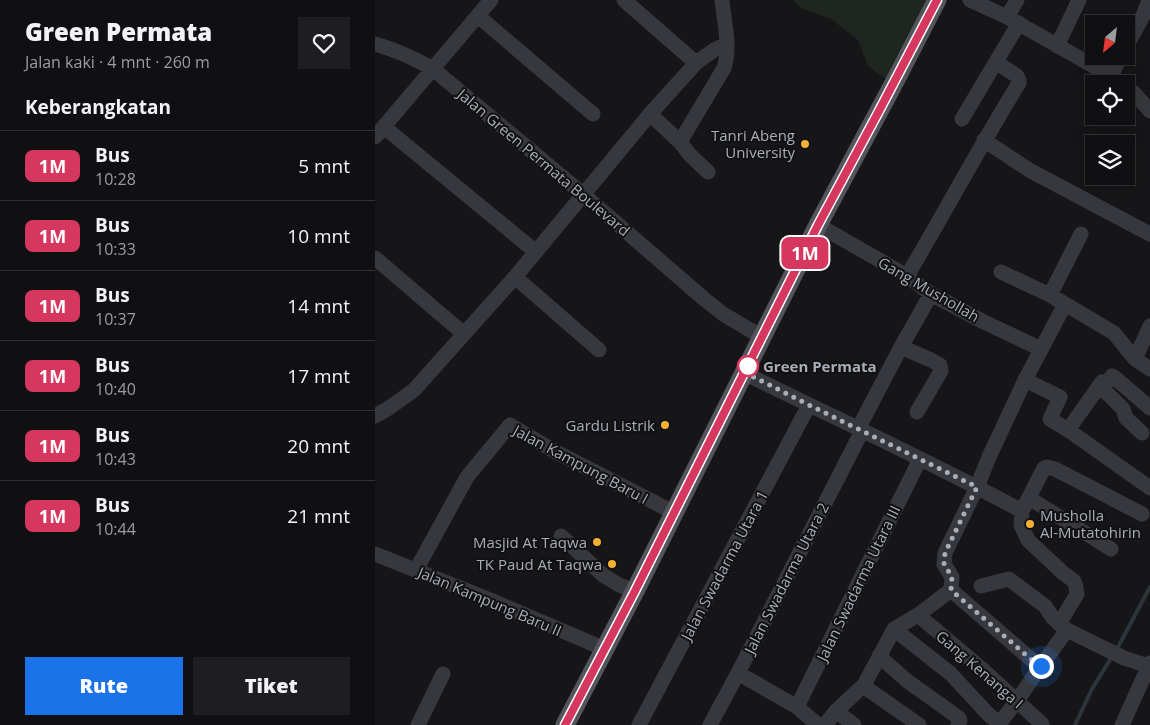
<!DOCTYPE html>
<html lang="id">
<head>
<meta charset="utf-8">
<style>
  body { margin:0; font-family:"Open Sans",sans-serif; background:#1e1e20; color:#f1f3f6; height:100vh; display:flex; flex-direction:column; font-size:19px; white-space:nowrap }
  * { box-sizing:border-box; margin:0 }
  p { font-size:16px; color:#9c9d9f }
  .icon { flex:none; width:28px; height:28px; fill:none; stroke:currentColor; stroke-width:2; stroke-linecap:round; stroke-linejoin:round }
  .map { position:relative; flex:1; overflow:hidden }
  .details { display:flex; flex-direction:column; background:#101012; width:375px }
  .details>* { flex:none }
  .badge { padding:0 10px; border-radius:8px; font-size:18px; line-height:32px }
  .needle { width:32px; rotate:208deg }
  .fabs { position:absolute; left:710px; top:15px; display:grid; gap:10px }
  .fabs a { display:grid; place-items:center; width:50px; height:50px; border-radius:0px; background:#101012; box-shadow:0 5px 20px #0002,0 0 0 1px #303032; font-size:25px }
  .you { position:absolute; width:25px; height:25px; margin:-12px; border:4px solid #fff; border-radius:50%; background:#1a73e8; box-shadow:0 0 0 8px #1a73e833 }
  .map>.badge { position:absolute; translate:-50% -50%; box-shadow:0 0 0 2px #fff }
  h2 { padding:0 25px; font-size:19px; line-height:45px }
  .round { display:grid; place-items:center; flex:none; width:52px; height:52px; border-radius:0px; background:#1e1e20 }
  .head { display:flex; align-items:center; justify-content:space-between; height:85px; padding:0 25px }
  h1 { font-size:24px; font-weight:800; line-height:38px }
  .primary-button { display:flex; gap:10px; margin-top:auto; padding:10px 25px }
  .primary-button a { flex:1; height:58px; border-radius:0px; background:#1a73e8; color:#fff; font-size:20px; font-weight:800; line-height:58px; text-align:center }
  .primary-button a+a { background:#1e1e20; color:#f1f3f6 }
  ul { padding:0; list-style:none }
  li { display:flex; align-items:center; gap:15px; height:70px; padding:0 25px; border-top:1px solid #303032 }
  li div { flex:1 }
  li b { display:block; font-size:19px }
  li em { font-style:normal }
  li .badge { min-width:55px; font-weight:700; text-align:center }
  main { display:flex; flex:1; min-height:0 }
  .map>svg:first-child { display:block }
</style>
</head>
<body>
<main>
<section class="details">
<div class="head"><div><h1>Green Permata</h1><p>Jalan kaki · 4 mnt · 260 m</p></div><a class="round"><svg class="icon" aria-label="heart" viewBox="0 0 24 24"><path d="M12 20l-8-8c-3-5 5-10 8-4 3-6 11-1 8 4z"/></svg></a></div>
<h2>Keberangkatan</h2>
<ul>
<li><span class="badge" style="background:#d6375f;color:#fff">1M</span><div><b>Bus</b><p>10:28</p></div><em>5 mnt</em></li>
<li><span class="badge" style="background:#d6375f;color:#fff">1M</span><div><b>Bus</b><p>10:33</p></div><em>10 mnt</em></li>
<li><span class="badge" style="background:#d6375f;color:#fff">1M</span><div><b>Bus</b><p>10:37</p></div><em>14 mnt</em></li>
<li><span class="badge" style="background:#d6375f;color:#fff">1M</span><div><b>Bus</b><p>10:40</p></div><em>17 mnt</em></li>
<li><span class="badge" style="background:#d6375f;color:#fff">1M</span><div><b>Bus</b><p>10:43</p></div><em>20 mnt</em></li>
<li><span class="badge" style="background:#d6375f;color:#fff">1M</span><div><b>Bus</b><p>10:44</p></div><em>21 mnt</em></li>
</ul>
<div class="primary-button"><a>Rute</a><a>Tiket</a></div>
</section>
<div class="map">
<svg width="775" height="725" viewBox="0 0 775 725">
  <rect width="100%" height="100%" fill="#161618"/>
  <path fill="#1e261f" d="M418 0H560L519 83 503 74 492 64 483 40 456 19 428 9Z"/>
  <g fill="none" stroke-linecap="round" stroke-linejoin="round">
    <path stroke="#2c353c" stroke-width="4" d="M742 649 775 587
      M700 725 717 689 738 655"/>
    <path stroke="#37383d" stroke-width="15" d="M249 0 321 63
      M595 0 632 17 736 76 746 84
      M103 16 218 114
      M632 17 642 0
      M0 44C21 50 39 58 58 69L209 195 328 298 348 314 387 337
      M682 46 704 0
      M751 47 768 16 774 0
      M736 76 746 56
      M751 87 759 93 775 111
      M275 114 305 142 315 155 333 172
      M587 119 644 23
      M9 127 161 252
      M0 137 116 0
      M609 140 654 170 775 234
      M305 142 349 68C356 47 349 22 347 0
      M443 225 532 276 556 294 607 321 666 349
      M0 258 89 334
      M626 272 675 295 690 304
      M532 276C570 212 605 146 644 83V80L642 76 621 62
      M140 277 224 350
      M675 295 706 234
      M526 347 556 360 565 365 566 371 542 412
      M760 359 775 369
      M369 373C462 419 556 462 647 511
      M650 380 685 397 675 419 693 430 775 488
      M725 386 748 409 751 418 767 433
      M0 416 14 408 39 390 140 277 275 114 321 63 339 50 352 44
      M483 429 526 347 556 294
      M693 430 727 382H732L737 376 739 377 775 408
      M654 498 736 549
      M186 536 228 575 244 585 260 591
      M0 554 115 600 230 649
      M41 570 92 477 135 425 179 451 298 512
      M606 586 634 579 670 606 678 618 692 630 749 658 773 666
      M576 590 665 667 692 630
      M543 615 607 669 667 724
      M684 624 702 594 701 587 699 581 688 573 653 540 646 525 647 511 669 468 672 467 680 469 767 514
      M519 629 576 674 613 714 626 725
      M504 656 531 680 584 718 585 721 583 725
      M363 673 422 707 443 725
      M489 685 494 690 544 725
      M422 707 545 459
      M461 711 479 725
      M43 725 68 674
      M264 725 434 405
      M335 725 363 673 487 431
      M450 725 461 711 489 685 519 629 543 615 576 590 577 577 569 564 570 553 602 487 614 457 650 380 690 304 739 333 760 359 775 326
      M623 725 642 701 665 667
      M747 725 775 663"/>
    <path stroke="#53555c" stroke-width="19" d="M190 725 260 591 443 225 519 83 562 0"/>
  </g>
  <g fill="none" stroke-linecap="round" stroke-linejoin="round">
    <defs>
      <path id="line" d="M190 725 260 591 443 225 504 111 562 0"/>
    </defs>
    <use href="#line" stroke="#fff" stroke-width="11"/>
    <use href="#line" stroke="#d6375f" stroke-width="8"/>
    <path stroke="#a8adb8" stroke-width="5" stroke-dasharray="0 9" d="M373 366 369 372 434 405 602 487 570 553 569 564 577 577 576 590 665 667 666 666"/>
  </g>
  <g fill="#f2b134" stroke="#111113" stroke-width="2">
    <circle cx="430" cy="144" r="5"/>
    <circle cx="290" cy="425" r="5"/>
    <circle cx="655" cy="524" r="5"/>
    <circle cx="222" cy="542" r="5"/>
    <circle cx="237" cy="564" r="5"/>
  </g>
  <circle fill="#fff" stroke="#d6375f" stroke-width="2.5" cx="373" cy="366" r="10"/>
  <g text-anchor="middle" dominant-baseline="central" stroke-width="4" stroke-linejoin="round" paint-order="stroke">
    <g font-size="15" fill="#a8adb8" stroke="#111113" text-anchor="end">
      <text x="420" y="135">Tanri Abeng<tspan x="420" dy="17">University</tspan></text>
      <text x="280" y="425">Gardu Listrik</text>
      <text x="665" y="515" text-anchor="start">Musholla<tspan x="665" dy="17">Al-Mutatohirin</tspan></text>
      <text x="212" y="542">Masjid At Taqwa</text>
      <text x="227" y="564">TK Paud At Taqwa</text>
    </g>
    <g font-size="15" fill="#a8adb8" stroke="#111113">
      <text transform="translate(169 162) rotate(40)">Jalan Green Permata Boulevard</text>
      <text transform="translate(554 289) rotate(30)">Gang Mushollah</text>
      <text transform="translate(206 464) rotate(28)">Jalan Kampung Baru I</text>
      <text transform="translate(349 565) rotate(-62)">Jalan Swadarma Utara 1</text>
      <text transform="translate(411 578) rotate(-63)">Jalan Swadarma Utara 2</text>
      <text transform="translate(483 583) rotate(-64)">Jalan Swadarma Utara III</text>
      <text transform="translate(115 601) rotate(23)">Jalan Kampung Baru II</text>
      <text transform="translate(605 669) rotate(41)">Gang Kenanga I</text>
    </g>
    <g font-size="15" font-weight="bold" fill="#a8adb8" stroke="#111113" text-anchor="start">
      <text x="388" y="366">Green Permata</text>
    </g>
  </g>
</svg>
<div class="fabs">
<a><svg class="needle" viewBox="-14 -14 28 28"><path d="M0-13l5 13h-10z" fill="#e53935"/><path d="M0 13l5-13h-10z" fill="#9c9d9f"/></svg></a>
<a><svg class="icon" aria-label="locate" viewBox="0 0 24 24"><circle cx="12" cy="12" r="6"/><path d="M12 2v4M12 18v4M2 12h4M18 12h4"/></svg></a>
<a><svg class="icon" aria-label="layers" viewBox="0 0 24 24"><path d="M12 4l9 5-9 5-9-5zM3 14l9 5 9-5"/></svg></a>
</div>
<div class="you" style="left:666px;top:666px"></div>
<b class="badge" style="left:430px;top:253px;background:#d6375f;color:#fff">1M</b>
</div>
</main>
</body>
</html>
